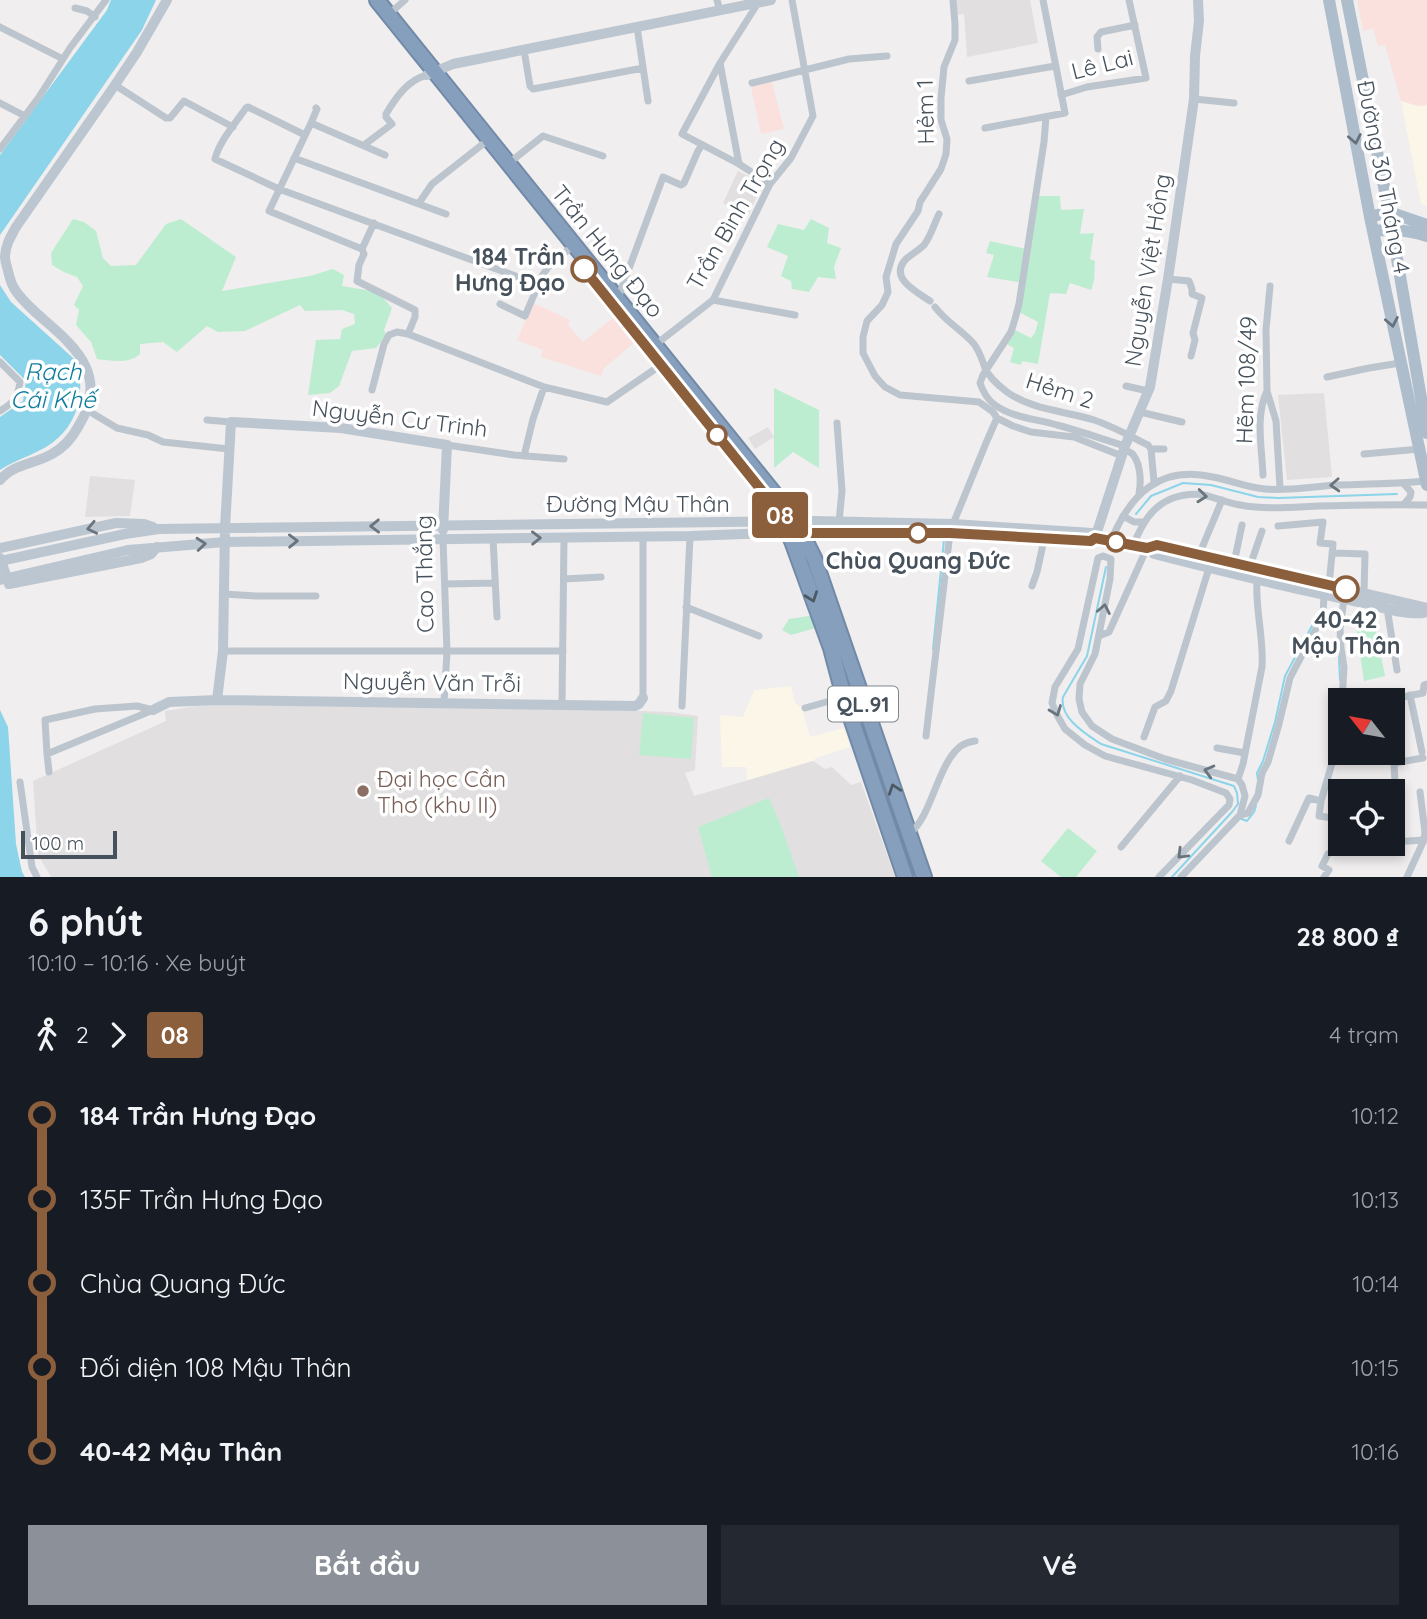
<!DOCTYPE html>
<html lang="vi">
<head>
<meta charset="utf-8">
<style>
  body { margin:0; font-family:Quicksand,sans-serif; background:#242831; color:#f1f3f6; height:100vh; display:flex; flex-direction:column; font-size:26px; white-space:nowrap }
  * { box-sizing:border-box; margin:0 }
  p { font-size:23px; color:#9ea1a6 }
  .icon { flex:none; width:38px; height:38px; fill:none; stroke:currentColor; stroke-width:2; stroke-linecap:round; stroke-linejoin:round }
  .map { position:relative; height:877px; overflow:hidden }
  .drawer { display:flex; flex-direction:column; background:#171b24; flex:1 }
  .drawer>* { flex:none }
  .badge { padding:0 14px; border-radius:5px; font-size:24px; line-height:46px }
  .needle { width:46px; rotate:301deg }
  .fabs { position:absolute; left:1328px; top:688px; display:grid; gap:14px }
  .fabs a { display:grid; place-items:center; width:77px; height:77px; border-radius:0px; background:#171b24; box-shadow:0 4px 10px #0003; font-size:35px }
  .scale { position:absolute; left:21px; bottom:18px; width:96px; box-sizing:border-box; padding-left:7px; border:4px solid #46515b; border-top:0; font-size:19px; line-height:24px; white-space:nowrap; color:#46515b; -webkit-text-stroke:5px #fff; paint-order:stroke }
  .map>.badge { position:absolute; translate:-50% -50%; box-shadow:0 0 0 4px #fff }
  .legs { display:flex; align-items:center; gap:10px; height:77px; padding:0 28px; font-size:23px }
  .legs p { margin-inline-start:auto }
  .headline { display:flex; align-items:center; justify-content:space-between; height:119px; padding:0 28px }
  h1 { font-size:38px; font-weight:800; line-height:52px }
  .button { display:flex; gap:14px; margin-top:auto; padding:14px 28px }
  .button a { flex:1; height:80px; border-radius:0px; background:#8c9099; color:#fff; font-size:28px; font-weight:800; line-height:80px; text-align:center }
  .button a+a { background:#242831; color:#f1f3f6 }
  ul { padding:0 28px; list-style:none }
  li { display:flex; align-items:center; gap:24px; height:84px; font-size:26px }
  li i { display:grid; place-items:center; width:10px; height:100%; margin:0 9px; background:currentColor }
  li i::after { content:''; width:18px; height:18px; margin:-9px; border:5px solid; border-radius:50%; background:#171b24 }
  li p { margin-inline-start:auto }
  li:first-child i { background:linear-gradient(#0000 50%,currentColor 0) }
  li:last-child i { background:linear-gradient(currentColor 50%,#0000 0) }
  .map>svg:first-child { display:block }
</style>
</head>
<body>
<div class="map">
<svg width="1427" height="877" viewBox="0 0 1427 877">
  <rect width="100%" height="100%" fill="#f0eeee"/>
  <path fill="#fbf6e7" d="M1401 101 1418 106 1427 105V206L1421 204Z
    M791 686 795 703 805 710 803 713 810 737 844 728 850 747 816 758 813 761 747 781 746 767H722L720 715 743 717 754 690Z"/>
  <path fill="#e1dfe0" d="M955 0H1030L1038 43 967 57 964 14 958 15Z
    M738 171 763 183 748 216 723 203Z
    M1324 393 1332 477 1287 480 1278 395Z
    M768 427 774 437 755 449 748 438Z
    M90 476 135 480 130 516 85 517Z
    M210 704 616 710 670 712 698 716 695 770 685 773 694 796 813 761 825 769 832 767 851 785 861 782 895 877H51L38 855 33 781 166 721 165 711Z"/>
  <path fill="#fae1de" d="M1357 0H1427V105L1418 106 1401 101 1385 45 1378 46 1373 28 1363 31Z
    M772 82 784 129 761 134 751 87Z
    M533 303 570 320 568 325 583 342 614 317 635 342 604 368 601 376 541 357 543 350 517 340Z"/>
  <path fill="#bdedd0" d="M1037 196H1060L1061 210 1084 209 1080 234 1094 233 1090 259 1095 261 1094 281 1091 290 1070 283 1066 294 1050 293 1038 364 1022 361 1021 365 1010 362 1014 348 1007 344 1015 330 1031 338 1035 333 1038 322 1019 312 1024 283 987 277 994 255 986 253 990 241 1026 249Z
    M73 219 84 222 96 231 103 258 111 266 136 265 166 224 181 219 236 257 222 291 310 276 333 269 344 275 342 286 378 292 392 308 384 330 386 335 376 348 352 351 339 386 330 393 308 395 316 340 340 339 342 329 355 324 354 314 342 310 305 311 300 305 245 331 218 332 207 326 177 352 163 342 140 344V354C130 364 111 361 97 359L91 342 76 325 79 310 74 305 83 286 77 277 64 272 52 265 51 253Z
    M811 219 829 228 827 243 841 248 834 267 836 279 818 277 809 292 792 289 791 281 781 276 788 256 767 247 778 224 804 230Z
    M774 388 819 410V468L793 452 774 468Z
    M815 615 819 627 791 635 782 630 789 619Z
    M1356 626 1376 631 1385 676 1364 681Z
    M643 713 694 718 691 759 639 755Z
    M769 798 781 826 799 877H712L698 827Z
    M1068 828 1097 851 1076 877H1061L1041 861Z"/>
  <path fill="#8bd4e9" d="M111 0H156L142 30 0 235V155L107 10Z
    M0 285 11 302 73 358C87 384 80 418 58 438 42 453 18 458 0 470V417L23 401 26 381 0 355Z
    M0 710 8 727 16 844 22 872 25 877H0Z"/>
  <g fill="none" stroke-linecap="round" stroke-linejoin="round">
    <path stroke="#8bd4e9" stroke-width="2" d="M1136 514 1151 496 1183 483 1211 485 1258 497 1278 498 1397 494
      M1106 567 1087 656 1063 697C1059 718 1086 734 1101 744L1234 786 1237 793 1238 804 1232 812 1172 877
      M933 649 944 540
      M1339 657 1340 680
      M1339 732 1340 703
      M1258 780 1257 773 1263 761 1275 722 1285 676 1319 613
      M1239 818 1247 821 1254 812 1256 806"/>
    <defs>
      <path id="highway" d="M377 0 781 502 801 532 814 558 924 877
        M780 515 792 541 831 648 844 697 905 877"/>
    </defs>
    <use href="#highway" stroke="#728aa7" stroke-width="18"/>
    <path stroke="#bcc5cd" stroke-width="7" d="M717 0 720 11
      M953 0 955 24V40L944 67 941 98V120L947 139 946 154 941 169 920 202 918 211 896 244 886 277 888 292 882 305 867 321 863 337V353L875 376 885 387 900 395 979 402 993 412 997 418 1013 426 1031 432 1074 437 1122 456
      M75 8 87 11 95 17
      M388 15 405 0
      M0 27 63 59
      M637 27 648 101
      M1098 49 1097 37 1101 32 1135 25
      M524 50 530 86 533 89 643 68
      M720 63 682 134 739 164 720 63 758 3
      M969 81 1055 66
      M752 83 849 59 887 56
      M115 85 166 118H170L184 101 233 127
      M1061 95 1087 87 1146 78 1129 0
      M1194 99 1234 103
      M0 103 25 116
      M316 108 317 109 311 123 269 211 362 249
      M1046 117 1044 142 1019 304 1015 319 1011 332 983 375 980 383C983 392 988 400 995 405 1013 418 1037 419 1057 425 1080 431 1102 439 1125 446
      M311 123 385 155
      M985 128 1065 113 1043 0
      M305 135 248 107 246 108C236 122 219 142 215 159L279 189 537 284
      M364 145 392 124 386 117V114C396 97 408 80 427 75
      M0 149 39 97 70 48 106 0
      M294 158 446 214
      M509 163 543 136 603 156
      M739 164 770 184
      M419 203 432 184 483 144
      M374 223 362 249 364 254 359 265 357 281 415 310V317L408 334 544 387 607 402 661 365
      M1168 279 1189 281 1192 289V294L1202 298 1193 333 1195 340 1191 356
      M618 298 663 177 681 185 684 183 698 151 702 145
      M713 300 795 315
      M930 301C917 292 888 278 906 259 912 254 919 250 924 245 931 236 934 224 939 214
      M500 304 525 316 542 276 548 267 568 250
      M935 307C946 322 962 330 974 344 980 352 982 360 985 368 989 377 999 386 1007 392 1032 410 1065 411 1094 420 1112 426 1130 436 1148 445L1151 449 1154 482
      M655 345 713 300 770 184 791 158 813 116 792 0
      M0 362 20 382C18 398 13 403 0 411
      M1327 377 1369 368 1400 363
      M1126 386 1148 391
      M372 390 384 344 389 335 397 332 408 334
      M1267 391 1276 421 1280 488
      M87 410 117 428 148 435 163 442 229 449
      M1140 412 1182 422
      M207 420 231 422
      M837 423 842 491 839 522
      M447 445 514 455 564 459
      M1151 449H1164
      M1124 450C1128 451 1132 452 1134 456 1141 466 1141 483 1139 494
      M1364 454 1420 449
      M524 456 533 419 544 387
      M1263 475C1262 448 1255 416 1267 391L1266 330 1270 286
      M1403 483 1411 492 1410 497 1404 504
      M1123 516 1134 522H1144
      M953 524 986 443 997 418
      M1278 526 1323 522 1320 543 1333 544 1329 585
      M643 537V698
      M493 538 497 617
      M443 539 447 652 444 703
      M1111 541C1130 494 1160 465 1213 477 1230 480 1248 488 1265 489 1287 491 1313 487 1335 485 1366 484 1396 484 1426 481
      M1133 545C1142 525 1151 506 1173 498 1202 488 1213 500 1240 505 1267 510 1294 507 1320 506 1356 505 1391 504 1427 505
      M1333 553 1365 554 1364 593
      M1199 555 1222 500
      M1234 563 1242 525
      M1250 566 1262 531
      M564 579 601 577
      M445 584 494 583
      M1032 586 1037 572 1044 540
      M224 594 257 596H316
      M686 607 759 636
      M1387 608 1397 670
      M1099 636 1109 632 1147 548
      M223 651H563
      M1410 695 1422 752
      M1342 700 1344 667 1341 648 1340 629 1344 599
      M1387 700 1423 693 1424 685 1427 684
      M562 704 564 537
      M137 706 153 710 47 754 45 720 95 709Z
      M682 706 690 536
      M805 708 844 697
      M926 736 950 533
      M1144 737 1155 707 1166 701 1171 691 1209 568
      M1217 748 1245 753
      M1391 752 1394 763
      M47 754 49 772
      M1238 779 1243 764 1262 667C1264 638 1255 609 1257 580
      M20 782 32 867 37 877
      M1372 790 1395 783 1394 763 1423 758
      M1321 801 1319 816 1340 819
      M1240 815 1248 813 1258 795 1262 773 1268 762 1279 724 1290 678 1323 615 1324 595
      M910 833C936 813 939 743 975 741
      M1289 841 1309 798 1321 801 1340 736
      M1393 842 1424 840
      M1121 847 1180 776
      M1159 877 1229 805 1230 799 1226 793 1192 780 1105 756 1085 745 1065 729 1057 715 1052 703 1055 687 1078 649 1098 558 1103 556 1111 559 1110 579 1095 654 1080 684 1079 699 1082 712 1092 726 1112 739 1165 759 1238 779 1242 785 1245 796 1240 815 1181 877
      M1324 877 1329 870 1322 866 1328 854
      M1407 877 1424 840 1425 832 1420 792"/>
    <path stroke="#bcc6d1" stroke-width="10" d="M427 75 453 64 771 0
      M0 480C13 464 35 464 52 454 63 448 72 438 78 427 108 379 80 350 43 319 33 310 20 299 14 288 10 282 9 274 7 267 6 264 5 260 5 257 5 246 11 236 16 227L115 85 137 52 167 0
      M125 534 159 529 815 521 953 524 1092 533 1095 538 1147 548 1157 545 1427 608
      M0 548 116 523 144 524 153 527
      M1147 548 1154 554C1224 572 1293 589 1364 603 1381 607 1410 617 1427 612
      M128 550 225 542 690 536 801 532 950 533 1091 541 1095 538 1125 446 1150 387 1168 279 1194 99 1195 56 1199 21 1198 0
      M0 558 9 584 141 558 151 554 157 547
      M217 700 223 651 225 528 231 422 341 428 447 445 443 530
      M153 710 169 702 217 700 635 706 639 704 643 698"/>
    <path stroke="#aebdcc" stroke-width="12" d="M1329 0 1370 217 1427 485
      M1347 0 1389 212 1427 433
      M1370 217 1389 212 1427 225
      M1374 231C1392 229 1409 230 1427 236"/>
    <use href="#highway" stroke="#869fbc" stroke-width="14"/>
    <path stroke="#bcc6d1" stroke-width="10" d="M0 561 125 534
      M0 580 128 550"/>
  </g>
  <defs><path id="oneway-chevron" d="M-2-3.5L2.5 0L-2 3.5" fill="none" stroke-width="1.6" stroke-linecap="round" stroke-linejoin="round" transform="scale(1.75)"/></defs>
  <g stroke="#65717d">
    <use href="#oneway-chevron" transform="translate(1355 139) rotate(79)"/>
    <use href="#oneway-chevron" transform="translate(1392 322) rotate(79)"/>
  </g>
  <g stroke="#69747d">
    <use href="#oneway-chevron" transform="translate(1335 485) rotate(177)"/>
    <use href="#oneway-chevron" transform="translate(1202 496) rotate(6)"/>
    <use href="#oneway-chevron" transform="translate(1104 609) rotate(-79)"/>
    <use href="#oneway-chevron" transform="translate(1056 711) rotate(69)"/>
    <use href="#oneway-chevron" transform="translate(1209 771) rotate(-165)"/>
    <use href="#oneway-chevron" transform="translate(1182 854) rotate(135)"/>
  </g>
  <g stroke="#69747e">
    <use href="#oneway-chevron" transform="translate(375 526) rotate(179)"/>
    <use href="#oneway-chevron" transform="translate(92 528) rotate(168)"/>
    <use href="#oneway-chevron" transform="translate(536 538) rotate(-1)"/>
    <use href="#oneway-chevron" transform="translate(293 541) rotate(-1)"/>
    <use href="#oneway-chevron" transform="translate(201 544) rotate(-5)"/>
  </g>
  <g stroke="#4c5965">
    <use href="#oneway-chevron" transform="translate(812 597) rotate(70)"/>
    <use href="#oneway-chevron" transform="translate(894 789) rotate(-109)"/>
  </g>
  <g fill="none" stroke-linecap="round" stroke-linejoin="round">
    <defs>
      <path id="line-1" d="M584 269 774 506 789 533H950L1091 541 1095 538 1147 548 1157 545 1346 589"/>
    </defs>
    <use href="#line-1" stroke="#fff" stroke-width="16"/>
    <use href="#line-1" stroke="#8b5e3c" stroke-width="10"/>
  </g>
  <g fill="#fff" stroke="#8b5e3c" stroke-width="3.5">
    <circle cx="584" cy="269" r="12"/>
    <circle cx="717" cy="435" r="9"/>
    <circle cx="918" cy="533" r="9"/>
    <circle cx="1116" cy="542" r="9"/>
    <circle cx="1346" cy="589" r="12"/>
  </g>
  <circle fill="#8d6e63" stroke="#fff" stroke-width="2.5" cx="363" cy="791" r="7"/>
  <g text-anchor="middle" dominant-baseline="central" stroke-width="7" stroke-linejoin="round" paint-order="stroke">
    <rect fill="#fff" stroke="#7e858c" stroke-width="2" x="828" y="686.5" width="70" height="35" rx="5"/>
    <g font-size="21" font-weight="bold" fill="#46515b">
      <text x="863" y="704">QL.91</text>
    </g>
    <g font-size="23" fill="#46515b" stroke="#fff">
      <text transform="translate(1102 64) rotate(-14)">Lê Lai</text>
      <text transform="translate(925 112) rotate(-91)">Hẻm 1</text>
      <text transform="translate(1384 177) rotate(79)">Đường 30 Tháng 4</text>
      <text transform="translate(735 214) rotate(-60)">Trần Bình Trọng</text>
      <text transform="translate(608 251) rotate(51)">Trần Hưng Đạo</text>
      <text transform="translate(1147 270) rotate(-81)">Nguyễn Việt Hồng</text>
      <text transform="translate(1246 380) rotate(-88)">Hẽm 108/49</text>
      <text transform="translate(1060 390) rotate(18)">Hẻm 2</text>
      <text transform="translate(400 418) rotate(7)">Nguyễn Cư Trinh</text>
      <text x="638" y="503">Đường Mậu Thân</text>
      <text transform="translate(424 574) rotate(-91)">Cao Thắng</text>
      <text transform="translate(432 682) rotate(1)">Nguyễn Văn Trỗi</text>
    </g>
    <g font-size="23" font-weight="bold" fill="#46515b" stroke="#fff">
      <text x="565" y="256" text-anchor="end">184 Trần<tspan x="565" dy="26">Hưng Đạo</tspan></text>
      <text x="918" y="560">Chùa Quang Đức</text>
      <text x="1346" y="619">40-42<tspan x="1346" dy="26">Mậu Thân</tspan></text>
    </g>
    <g font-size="23" fill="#785e54" stroke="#fff" text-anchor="start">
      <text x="377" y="778">Đại học Cần<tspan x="377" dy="26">Thơ (khu II)</tspan></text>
    </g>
    <g font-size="24" font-style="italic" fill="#107d9d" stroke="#fff">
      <text x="53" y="371">Rạch<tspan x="53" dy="28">Cái Khế</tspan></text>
    </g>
  </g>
</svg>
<div class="fabs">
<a><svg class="needle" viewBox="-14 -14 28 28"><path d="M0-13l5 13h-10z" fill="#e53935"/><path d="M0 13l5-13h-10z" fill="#9ea1a6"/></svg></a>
<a><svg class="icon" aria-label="locate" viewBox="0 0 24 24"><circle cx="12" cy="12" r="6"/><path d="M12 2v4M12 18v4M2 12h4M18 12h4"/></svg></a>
</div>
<div class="scale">100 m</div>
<b class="badge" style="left:780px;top:515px;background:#8b5e3c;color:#fff">08</b>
</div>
<section class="drawer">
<div class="headline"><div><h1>6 phút</h1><p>10:10 – 10:16 · Xe buýt</p></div><b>28 800 ₫</b></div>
<div class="legs"><svg class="icon" aria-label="walk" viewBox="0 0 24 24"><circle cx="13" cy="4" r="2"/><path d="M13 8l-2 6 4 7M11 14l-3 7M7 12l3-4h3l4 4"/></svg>2<svg class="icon" aria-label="forward" viewBox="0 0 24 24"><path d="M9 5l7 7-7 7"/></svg><b class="badge" style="background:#8b5e3c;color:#fff">08</b><p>4 trạm</p></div>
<ul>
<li><i style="color:#8b5e3c"></i><b>184 Trần Hưng Đạo</b><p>10:12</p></li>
<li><i style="color:#8b5e3c"></i><span>135F Trần Hưng Đạo</span><p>10:13</p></li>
<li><i style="color:#8b5e3c"></i><span>Chùa Quang Đức</span><p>10:14</p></li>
<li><i style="color:#8b5e3c"></i><span>Đối diện 108 Mậu Thân</span><p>10:15</p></li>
<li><i style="color:#8b5e3c"></i><b>40-42 Mậu Thân</b><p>10:16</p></li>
</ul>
<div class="button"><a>Bắt đầu</a><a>Vé</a></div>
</section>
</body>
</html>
